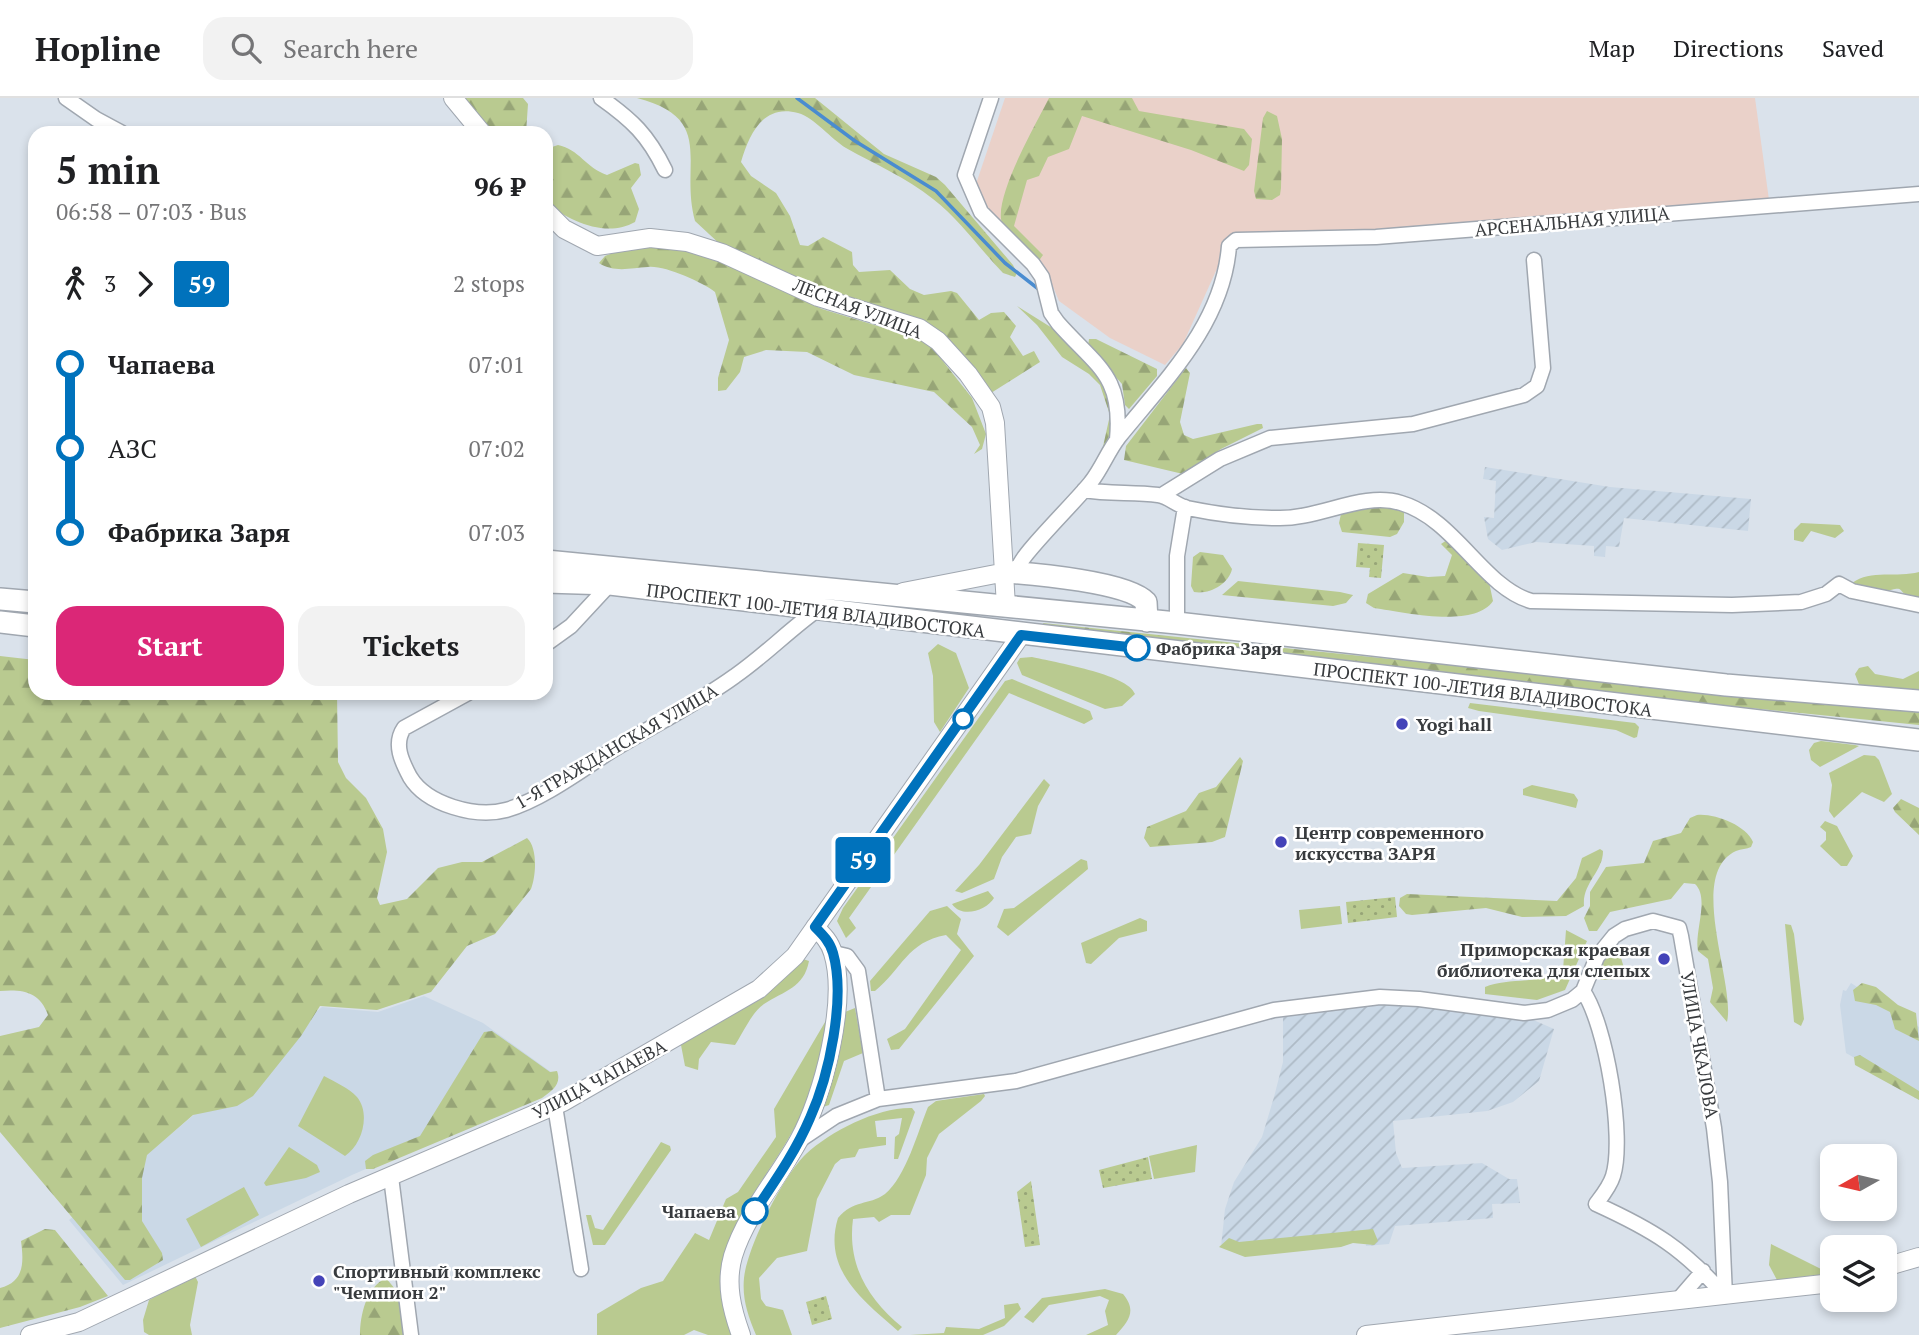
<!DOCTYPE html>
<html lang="en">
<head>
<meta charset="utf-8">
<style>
  body { margin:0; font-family:"PT Serif",serif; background:#f2f2f2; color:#202124; height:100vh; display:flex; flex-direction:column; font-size:26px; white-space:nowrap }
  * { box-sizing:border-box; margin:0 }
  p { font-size:23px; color:#757577 }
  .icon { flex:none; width:38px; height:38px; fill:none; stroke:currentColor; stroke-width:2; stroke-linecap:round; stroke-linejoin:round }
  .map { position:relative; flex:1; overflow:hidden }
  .drawer { position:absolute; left:28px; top:28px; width:525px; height:574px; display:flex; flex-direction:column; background:#fff; border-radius:21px; box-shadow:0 4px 10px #0003 }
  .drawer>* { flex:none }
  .badge { padding:0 14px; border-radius:5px; font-size:24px; line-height:46px }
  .needle { width:46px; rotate:262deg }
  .controls { position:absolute; left:1820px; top:1046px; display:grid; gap:14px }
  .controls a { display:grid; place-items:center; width:77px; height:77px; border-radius:14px; background:#fff; box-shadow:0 4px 10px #0003; font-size:35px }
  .map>.badge { position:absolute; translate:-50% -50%; box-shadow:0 0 0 4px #fff }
  .legs { display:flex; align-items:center; gap:10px; height:77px; padding:0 28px; font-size:23px }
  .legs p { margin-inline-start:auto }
  .head { display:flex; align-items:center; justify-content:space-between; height:119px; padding:0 28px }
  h1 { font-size:38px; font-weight:700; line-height:52px }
  .button { display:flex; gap:14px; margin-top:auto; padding:14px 28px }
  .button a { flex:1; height:80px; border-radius:21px; background:#db2777; color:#fff; font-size:28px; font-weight:700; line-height:80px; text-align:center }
  .button a+a { background:#f2f2f2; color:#202124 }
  ul { padding:0 28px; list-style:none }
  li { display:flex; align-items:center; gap:24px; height:84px; font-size:26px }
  li i { display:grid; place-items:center; width:10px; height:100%; margin:0 9px; background:currentColor }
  li i::after { content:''; width:18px; height:18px; margin:-9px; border:5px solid; border-radius:50%; background:#fff }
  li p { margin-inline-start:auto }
  li:first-child i { background:linear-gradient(#0000 50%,currentColor 0) }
  li:last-child i { background:linear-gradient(currentColor 50%,#0000 0) }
  header { display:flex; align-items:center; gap:42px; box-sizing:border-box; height:98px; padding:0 35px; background:#fff; border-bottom:2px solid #e0e0e0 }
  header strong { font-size:33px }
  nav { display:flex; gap:38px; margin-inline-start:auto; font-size:24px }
  .search { width:490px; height:63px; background:#f2f2f2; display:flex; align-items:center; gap:18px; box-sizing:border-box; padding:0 24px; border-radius:21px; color:#757577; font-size:26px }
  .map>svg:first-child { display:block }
</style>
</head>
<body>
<header>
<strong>Hopline</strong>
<div class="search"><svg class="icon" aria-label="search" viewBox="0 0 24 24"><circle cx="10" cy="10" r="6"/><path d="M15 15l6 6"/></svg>Search here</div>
<nav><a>Map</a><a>Directions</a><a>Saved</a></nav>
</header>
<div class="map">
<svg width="1919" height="1237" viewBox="0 0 1919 1237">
  <defs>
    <pattern id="industrial-furrows" width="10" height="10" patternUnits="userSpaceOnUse" patternTransform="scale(1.75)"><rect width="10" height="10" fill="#cad8e6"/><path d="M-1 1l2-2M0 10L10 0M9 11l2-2" fill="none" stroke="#aebac6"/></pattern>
    <pattern id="forest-firs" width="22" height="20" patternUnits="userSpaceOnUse" patternTransform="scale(1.75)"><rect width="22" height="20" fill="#b9ca90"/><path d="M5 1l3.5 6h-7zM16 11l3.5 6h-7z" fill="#97a577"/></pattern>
    <pattern id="park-dots" width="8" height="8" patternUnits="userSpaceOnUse" patternTransform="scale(1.75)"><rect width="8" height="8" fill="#b9ca90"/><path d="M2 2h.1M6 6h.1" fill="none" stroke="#97a577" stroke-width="1.8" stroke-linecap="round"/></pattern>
  </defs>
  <rect width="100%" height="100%" fill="#dae2eb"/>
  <path fill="#ead1c9" d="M1005 0H1755L1769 102 1229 144 1183 246 1165 267 1110 240 1059 203 1047 174 990 123 976 86Z"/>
  <path fill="url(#industrial-furrows)" d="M1485 369 1610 389 1751 401 1748 433 1624 420 1619 449 1606 448 1605 459 1594 458V448L1536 444 1502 452 1488 441 1484 419 1494 420 1496 383 1483 381Z
    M1361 901 1529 920 1554 931 1539 983 1513 1004 1487 1013 1393 1023 1396 1055 1402 1070 1482 1065 1509 1081H1517L1520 1105 1492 1106 1493 1120 1395 1128 1389 1146 1366 1148 1365 1138 1221 1149 1225 1111 1234 1084 1262 1039 1274 999 1283 964V919L1355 910Z"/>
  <path fill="#cad8e6" d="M1851 885 1919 929V997L1846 955 1840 907 1843 892 1846 893Z
    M424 898 483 925 551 974 544 993 352 1077 123 1187 69 1122 322 909 378 914Z"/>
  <path fill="#b9ca90" d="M1801 425 1840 427 1844 433 1835 440 1811 433 1803 444 1794 442V432Z
    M1919 474V499L1914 500C1894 495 1909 485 1882 495L1852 485C1871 471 1897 480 1919 474Z
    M938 546 956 555 969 590 940 634 934 624 933 578 928 555Z
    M1032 559C1053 564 1128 576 1135 596L1122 608 1105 611 1022 577 1017 565 1020 560Z
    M1868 568 1875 576 1903 581 1919 573V595L1860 589 1855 576 1859 570Z
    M1012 581 1090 613 1093 621 1084 626 1009 595 849 820 856 830 846 840 837 823 843 810 1005 583Z
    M1470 605 1635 625 1639 629 1637 639 1634 640 1616 632 1479 613 1468 610Z
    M1821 643 1855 647 1859 648 1820 669 1811 662 1809 652 1814 645Z
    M1864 657 1875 658 1879 662 1892 696 1884 704 1862 694 1834 720 1829 713 1832 687 1829 675Z
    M1044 681 1050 687 1038 708 1031 736 1016 739 1002 759 994 781 962 795 955 793 979 767Z
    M1532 687 1574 696 1578 702 1576 710 1523 697V691Z
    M1825 723 1837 728 1853 758 1847 768H1841L1820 748 1826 742V734L1820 729Z
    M1081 761 1087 763 1088 771 1008 838 997 829 1004 811 1014 810Z
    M988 793 994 800C987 812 962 821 952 806Z
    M947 808 961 821 957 836 974 858 899 951 891 952 887 941 905 931 961 852 946 837C907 844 902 871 875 893H871L870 883 930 813Z
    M1340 808 1342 826 1301 831 1299 812Z
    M1140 820 1147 823V833L1119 840 1091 866 1086 865 1081 845Z
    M1785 826 1791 827 1794 836 1804 921 1801 928 1794 924Z
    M1566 832 1587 843 1565 892 1537 902 1485 896V889C1508 879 1541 887 1563 872Z
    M1618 850 1627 880 1601 882 1598 878 1601 862Z
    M803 861 809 863C804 890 784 893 764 906 752 914 743 935 735 947L711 944 699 961 698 972 685 968 681 947Z
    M855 910 863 955 844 963 829 1007 823 1009 845 914Z
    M828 919C823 952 815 987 801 1017 764 1094 696 1144 732 1237H708L694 1232 684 1237H597V1216L641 1190 663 1183 695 1135 709 1142 726 1101 738 1094 776 1039 774 1011Z
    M324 978C335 984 349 990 357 999 371 1016 362 1047 345 1058L298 1028Z
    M984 996 985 998 981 1003 939 1036 927 1060 926 1077 910 1117H891L879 1124 874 1119 853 1121C847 1167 868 1201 902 1229L898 1233C864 1203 822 1172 838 1120 854 1101 868 1108 885 1096 906 1079 918 1033 928 1009L936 1003Z
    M912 1010 915 1014 898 1061H894L895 1039 899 1036 902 1020 875 1023 877 1039H886V1047L859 1051 855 1059 841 1061 835 1066 817 1101 807 1153 777 1160 759 1180 761 1201 766 1208 783 1212 792 1237H756C748 1218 742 1201 744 1180 747 1149 783 1078 806 1056 831 1033 878 1009 912 1010Z
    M661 1044 670 1048 671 1052 605 1147H593L586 1117H591L595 1130 603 1132Z
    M1197 1047 1195 1074 1154 1081 1149 1058Z
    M289 1049 317 1067 320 1074 306 1080 266 1088 264 1085Z
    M244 1089 259 1117 201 1149 186 1121Z
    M1373 1131 1378 1143 1374 1147 1353 1145 1341 1149 1245 1159 1219 1149 1229 1140 1239 1144Z
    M1771 1146 1823 1172 1825 1176 1777 1182 1769 1167Z
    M195 1178 198 1184 190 1227 192 1237H149L144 1234 143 1222 149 1202Z
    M1105 1191 1123 1196C1137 1213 1129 1223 1116 1237H1086L1108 1227 1105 1213 1109 1202 1100 1198 1049 1207 1033 1225 1024 1219 1042 1200Z
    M1018 1205 1021 1211 1004 1228 983 1237H910L944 1235 946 1229 979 1231 1005 1220 1004 1207Z"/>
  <path fill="url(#forest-firs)" d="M464 0H523L528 6 526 35H494Z
    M637 0H815L884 56 936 79 945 87 1013 167 1017 175 1015 179 1003 175C980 151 959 121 933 101 906 79 876 67 846 50 831 41 815 20 798 15 763 5 749 37 741 64L751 78 776 95 790 118 800 147 808 148 823 139 852 154 853 167 859 174 890 172 910 191 924 197 951 193 957 195 979 222 991 215 1004 214 1016 228 1010 239 1023 258 1034 253 1040 264 991 295 955 250 723 149 695 123C679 65 717 21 637 0Z
    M1049 0H1132L1139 13 1244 31 1252 41 1249 67 1244 73 1191 52 1082 18 1069 51 1048 59 1039 78 1027 82 1014 128 1043 157 1038 164C1028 153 1006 138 1002 125 993 100 1037 24 1049 0Z
    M1267 13 1277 18 1282 41 1281 90 1280 97 1272 102 1256 101 1254 93 1263 20Z
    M558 47C579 51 586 70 607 77L635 65 639 66 641 77 631 90 639 111 635 124C607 140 570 124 547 105L546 51Z
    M633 147 686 151 713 158 822 211 927 243 972 300 986 336 982 351 974 356 980 347 972 329 934 294 854 277 807 254 766 252 744 259 740 274 726 292 718 293V280L729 242 715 194C702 184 664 167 648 169 631 170 614 175 599 165L605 158Z
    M1017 208 1057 233 1111 292 1112 332 1102 353 1110 317 1100 287 1089 276 1062 259 1037 227Z
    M1089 241H1096L1157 271V278L1129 311 1125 307 1122 286 1088 248Z
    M1186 270 1190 275 1180 324 1184 337 1193 341 1257 326H1262L1263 330 1221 351 1183 376 1124 362 1126 348Z
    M1371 406 1404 412V424L1397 436 1390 439 1342 434 1339 425 1341 416Z
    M1447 442 1489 484 1493 503C1474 531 1403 514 1374 510L1366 505 1368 496 1403 475 1428 479 1445 478 1452 457 1441 446Z
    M1200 454 1223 457 1232 471C1229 486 1209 497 1194 494L1191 488 1193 459Z
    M1238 483 1340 494 1353 497 1346 505 1333 508 1222 497Z
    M1043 525 1653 588 1919 610V627L1653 600 1044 528Z
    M0 558 35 562V595H337L338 664 346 680 366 700 383 731 387 754 377 800 380 807 407 801 438 770 462 764H482L527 740C538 750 536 778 531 791L495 836 467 848 431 894 377 912 320 908 301 938 253 998 237 1008 193 1017 147 1057 142 1080V1123L162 1155 163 1162 130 1182H125L0 1034V938L39 929 48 917C40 894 23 891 0 893Z
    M1240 659 1243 663 1225 739 1212 744 1150 749 1144 740 1147 729 1186 713 1199 695 1216 689Z
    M1901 701 1919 710V737L1895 714 1893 710Z
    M1697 717C1714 715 1746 727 1753 744L1751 749C1747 751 1741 751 1736 753 1686 776 1736 886 1727 924L1710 904 1713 890 1708 861 1698 853C1694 834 1710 800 1695 786L1684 785 1671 801 1610 814 1597 833H1589L1584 820 1590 808V794L1606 769 1644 765 1653 743 1681 735 1690 720Z
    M1600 751 1603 753C1603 774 1582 785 1584 808L1566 818 1522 819 1486 810 1412 817 1406 816 1399 808 1400 800 1407 796 1557 803 1576 780 1582 760Z
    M1862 885 1876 889 1898 907 1916 915 1919 943 1895 931 1890 914 1876 907 1855 903 1853 892Z
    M492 933 550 974 557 973C562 986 552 993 542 1000L373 1071H366L365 1063 373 1057 420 1038 484 934Z
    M1860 957 1919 993V1002L1855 967 1854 959Z
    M45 1131 55 1132 108 1198 80 1209 0 1230V1190C24 1184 24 1165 21 1143Z
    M386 1180 400 1197 406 1237H360C360 1218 366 1189 386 1180Z"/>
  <path fill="url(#park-dots)" d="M1358 445 1384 447 1381 480 1369 479 1370 470 1356 469Z
    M1395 799 1397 819 1348 825 1346 804Z
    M1148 1059 1152 1081 1103 1090 1099 1072Z
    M1031 1083 1040 1147 1025 1149 1017 1094Z
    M826 1198 832 1221 812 1227 806 1204Z"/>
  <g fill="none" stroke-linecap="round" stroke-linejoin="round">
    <path stroke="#4a8cd0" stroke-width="3.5" d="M797 0 855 43 936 93 1005 165 1041 193"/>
    <defs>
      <path id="minor" d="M66 0 96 21 122 35
        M601 0C632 22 648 37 665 72
        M991 0 965 77 981 114 1033 166 1042 179 1051 215 1058 225C1097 269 1123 277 1117 342
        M1084 392C1108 396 1134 394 1158 397 1168 398 1176 407 1187 410 1216 416 1247 420 1276 420 1318 422 1362 393 1401 405 1455 421 1483 489 1531 503L1732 507 1801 504 1826 496 1839 486 1852 493 1919 507
        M1162 397 1220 361 1270 340 1413 326 1524 297 1537 288 1543 270 1534 162
        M1008 473 1019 468C1022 456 1079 400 1091 384 1102 370 1108 353 1119 339 1165 282 1223 226 1229 148L1236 142 1376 139 1919 96
        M1177 525V458L1185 409
        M546 546 571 528 610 486
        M468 595 404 630C393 646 402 664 410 679 427 707 476 720 506 712 539 703 579 674 608 655 650 629 695 607 735 578 764 558 789 532 817 512
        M834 855 847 858 858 873 878 1001
        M1583 893C1606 926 1625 1040 1613 1078 1610 1088 1602 1098 1596 1106 1653 1132 1683 1150 1725 1198
        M555 1008 581 1171
        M800 1042 836 1018 878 1001 1016 983 1274 912 1380 899 1419 901 1524 915 1548 912 1572 902 1583 893 1597 859 1614 838 1625 831 1653 823 1679 830 1681 838 1714 1030 1720 1084 1725 1198
        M391 1079 411 1237
        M1677 1203 1703 1173"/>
      <path id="major" d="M453 0 482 35
        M546 113 564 131 597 148 650 140 687 144 722 155 818 199 919 230 938 243 968 276 991 309 995 325 1006 508
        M903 494 1006 474
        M1885 1169 1919 1159
        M30 1237 79 1224 349 1096 563 1004 759 891 795 858 1021 537
        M741 1237C732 1212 725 1186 733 1158 746 1116 778 1080 799 1042 823 999 848 903 833 855 830 844 823 837 815 829
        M1366 1237 1832 1185"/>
      <path id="highway" d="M546 463 1177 525 1726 587 1919 603
        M1006 474C1035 476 1128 484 1146 504L1147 523
        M546 484 610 486 1919 642
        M0 501 35 504
        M0 524 35 528"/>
    </defs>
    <use href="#minor" stroke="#a0a7b0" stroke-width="17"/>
    <use href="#major" stroke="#a0a7b0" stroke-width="20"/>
    <use href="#highway" stroke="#a0a7b0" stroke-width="24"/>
    <use href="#minor" stroke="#fff" stroke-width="14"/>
    <use href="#major" stroke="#fff" stroke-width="18"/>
    <use href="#highway" stroke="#fff" stroke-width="21"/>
  </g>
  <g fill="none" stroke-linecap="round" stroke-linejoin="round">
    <defs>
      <path id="line-1" d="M755 1113C775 1083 796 1053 810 1020 829 978 846 900 833 855 830 844 823 837 815 829L1021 537 1137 550"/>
    </defs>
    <use href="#line-1" stroke="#fff" stroke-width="16"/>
    <use href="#line-1" stroke="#0072bc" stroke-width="10"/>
  </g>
  <g fill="#fff" stroke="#0072bc" stroke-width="3.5">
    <circle cx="1137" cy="550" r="12"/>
    <circle cx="963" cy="621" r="9"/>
    <circle cx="755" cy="1113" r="12"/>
  </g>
  <g fill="#4443b8" stroke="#fff" stroke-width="2.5">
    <circle cx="1402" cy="626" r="7"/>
    <circle cx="1281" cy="744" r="7"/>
    <circle cx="1664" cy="861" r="7"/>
    <circle cx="319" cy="1183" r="7"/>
  </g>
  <g text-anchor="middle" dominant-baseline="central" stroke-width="5" stroke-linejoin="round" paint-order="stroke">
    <g font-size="18" fill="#383b3e" stroke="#fff">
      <text transform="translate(1572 123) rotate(-5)">АРСЕНАЛЬНАЯ УЛИЦА</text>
      <text transform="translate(858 210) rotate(21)">ЛЕСНАЯ УЛИЦА</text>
      <text transform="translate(816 512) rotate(7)">ПРОСПЕКТ 100-ЛЕТИЯ ВЛАДИВОСТОКА</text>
      <text transform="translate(1483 591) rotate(7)">ПРОСПЕКТ 100-ЛЕТИЯ ВЛАДИВОСТОКА</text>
      <text transform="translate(616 648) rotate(-30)">1-Я ГРАЖДАНСКАЯ УЛИЦА</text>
      <text transform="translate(1700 947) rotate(80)">УЛИЦА ЧКАЛОВА</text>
      <text transform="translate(599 981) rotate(-28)">УЛИЦА ЧАПАЕВА</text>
    </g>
    <g font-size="18" font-weight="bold" fill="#383b3e" stroke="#fff" text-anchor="start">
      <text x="1156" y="550">Фабрика Заря</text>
      <text x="736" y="1113" text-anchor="end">Чапаева</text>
    </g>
    <g font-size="18" font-weight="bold" fill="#383b3e" stroke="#fff" text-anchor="start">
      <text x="1416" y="626">Yogi hall</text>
      <text x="1295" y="734">Центр современного<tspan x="1295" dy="21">искусства ЗАРЯ</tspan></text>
      <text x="1650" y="851" text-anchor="end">Приморская краевая<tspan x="1650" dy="21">библиотека для слепых</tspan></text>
      <text x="333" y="1173">Спортивный комплекс<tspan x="333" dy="21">"Чемпион 2"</tspan></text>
    </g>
  </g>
</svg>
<div class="controls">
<a><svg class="needle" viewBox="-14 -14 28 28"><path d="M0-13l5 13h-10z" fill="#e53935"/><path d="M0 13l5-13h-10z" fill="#757577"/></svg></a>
<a><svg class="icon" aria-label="layers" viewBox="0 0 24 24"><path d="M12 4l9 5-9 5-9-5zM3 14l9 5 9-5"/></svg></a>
</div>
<b class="badge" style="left:863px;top:762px;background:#0072bc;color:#fff">59</b>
<section class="drawer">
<div class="head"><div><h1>5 min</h1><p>06:58 – 07:03 · Bus</p></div><b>96 ₽</b></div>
<div class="legs"><svg class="icon" aria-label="walk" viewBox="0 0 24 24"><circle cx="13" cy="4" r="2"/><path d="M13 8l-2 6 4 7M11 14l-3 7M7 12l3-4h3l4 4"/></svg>3<svg class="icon" aria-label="forward" viewBox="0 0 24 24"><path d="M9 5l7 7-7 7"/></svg><b class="badge" style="background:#0072bc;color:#fff">59</b><p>2 stops</p></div>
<ul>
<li><i style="color:#0072bc"></i><b>Чапаева</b><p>07:01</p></li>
<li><i style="color:#0072bc"></i><span>АЗС</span><p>07:02</p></li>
<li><i style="color:#0072bc"></i><b>Фабрика Заря</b><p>07:03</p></li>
</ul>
<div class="button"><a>Start</a><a>Tickets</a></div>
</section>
</div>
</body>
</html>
